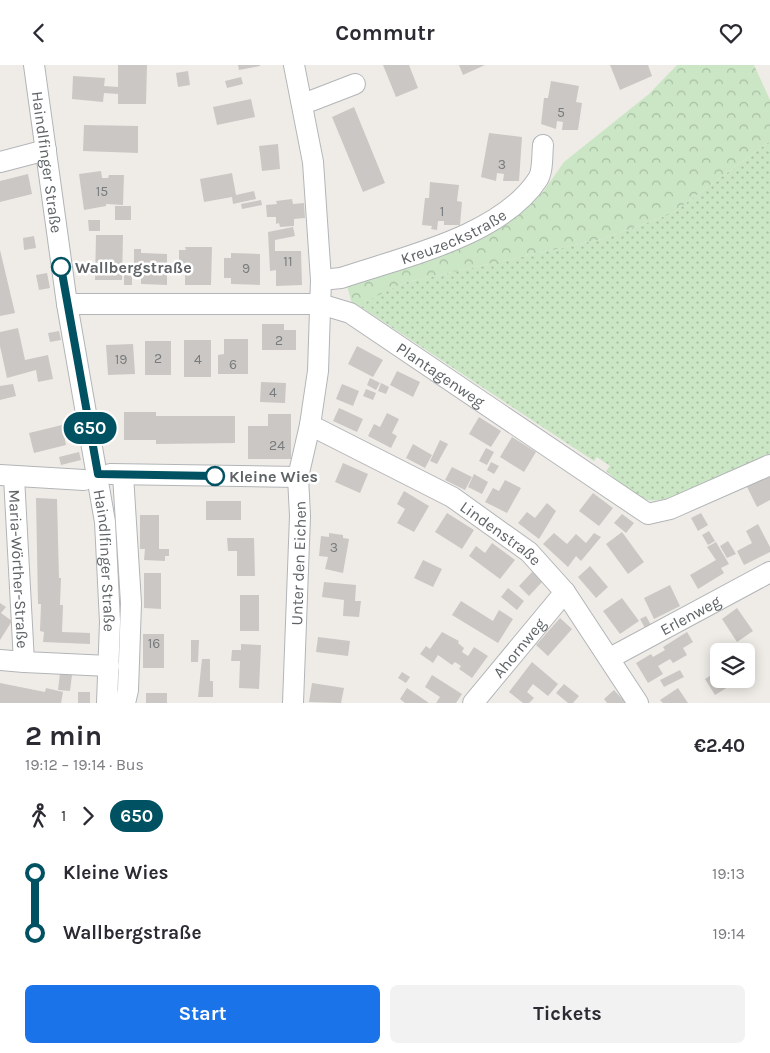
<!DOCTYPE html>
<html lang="en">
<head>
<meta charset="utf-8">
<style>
  body { margin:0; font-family:Karla,sans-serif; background:#f2f2f3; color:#2b2b33; height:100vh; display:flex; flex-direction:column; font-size:19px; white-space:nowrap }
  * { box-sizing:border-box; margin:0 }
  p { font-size:16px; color:#7c7c81 }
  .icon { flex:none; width:28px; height:28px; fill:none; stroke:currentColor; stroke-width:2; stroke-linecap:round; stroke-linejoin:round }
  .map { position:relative; height:638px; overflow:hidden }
  .drawer { display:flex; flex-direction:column; background:#fff; flex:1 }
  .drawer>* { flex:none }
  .badge { padding:0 10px; border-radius:16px; font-size:18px; line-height:32px }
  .controls { position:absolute; left:710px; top:578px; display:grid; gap:10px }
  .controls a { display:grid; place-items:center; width:45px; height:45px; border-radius:8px; background:#fff; box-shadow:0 2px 12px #0003; font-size:25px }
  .map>.badge { position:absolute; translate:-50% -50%; box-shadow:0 0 0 2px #fff }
  .legs { display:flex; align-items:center; gap:8px; height:55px; padding:0 25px; font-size:16px }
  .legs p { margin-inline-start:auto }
  .headline { display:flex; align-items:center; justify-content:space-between; height:85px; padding:0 25px }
  h1 { font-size:28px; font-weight:700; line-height:38px }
  .cta { display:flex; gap:10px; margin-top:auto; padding:10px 25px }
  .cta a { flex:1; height:58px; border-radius:8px; background:#1a73e8; color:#fff; font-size:20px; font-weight:700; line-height:58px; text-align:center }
  .cta a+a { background:#f2f2f3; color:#2b2b33 }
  ul { padding:0 25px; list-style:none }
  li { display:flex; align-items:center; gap:18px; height:60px; font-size:19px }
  li i { display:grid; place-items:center; width:8px; height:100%; margin:0 6px; background:currentColor }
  li i::after { content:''; width:12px; height:12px; margin:-6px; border:4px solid; border-radius:50%; background:#fff }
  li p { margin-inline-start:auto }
  li:first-child i { background:linear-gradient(#0000 50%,currentColor 0) }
  li:last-child i { background:linear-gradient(currentColor 50%,#0000 0) }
  header { display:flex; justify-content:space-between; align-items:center; height:65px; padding:0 25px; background:#fff; font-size:22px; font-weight:700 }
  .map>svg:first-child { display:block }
</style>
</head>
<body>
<header><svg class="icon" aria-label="back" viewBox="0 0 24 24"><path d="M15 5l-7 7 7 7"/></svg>Commutr<svg class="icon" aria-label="heart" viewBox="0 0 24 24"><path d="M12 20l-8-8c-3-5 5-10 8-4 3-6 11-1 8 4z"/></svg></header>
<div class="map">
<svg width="770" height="638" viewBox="0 0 770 638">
  <defs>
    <pattern id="grass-dots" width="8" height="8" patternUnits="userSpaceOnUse" patternTransform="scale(1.25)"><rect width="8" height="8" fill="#cbe6c4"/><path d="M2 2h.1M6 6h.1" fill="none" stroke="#a8bea3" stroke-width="1.8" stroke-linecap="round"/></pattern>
    <pattern id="forest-crowns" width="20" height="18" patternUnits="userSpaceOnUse" patternTransform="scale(1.25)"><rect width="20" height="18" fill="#cbe6c4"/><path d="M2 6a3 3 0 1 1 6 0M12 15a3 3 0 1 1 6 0" fill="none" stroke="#a8bea3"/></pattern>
  </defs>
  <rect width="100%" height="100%" fill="#efece7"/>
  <path fill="url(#grass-dots)" d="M770 76V393C745 403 670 440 647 435 632 432 618 415 606 406L610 401 597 392 594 396 358 240 403 218 602 174 671 149Z"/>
  <path fill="url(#forest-crowns)" d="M677 0H754L770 35V76L671 149 602 174 403 218 353 243 346 217 476 175 513 154 543 127 564 97 649 29Z"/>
  <path fill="#cbc7c4" d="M118 0H147L146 39H118V29L104 28 103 37 72 34 73 11 105 13 104 21 118 22Z
    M238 0H260V1L239 5Z
    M383 0H409L418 23 396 32Z
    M459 0H485L463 10Z
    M610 0H648L652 11 620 25Z
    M188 6 190 20 178 22 176 8Z
    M241 12 243 19 227 23 225 16Z
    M551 16 579 21 576 37 582 38 578 65H562L563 57 557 56 556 64 541 59 544 33H548Z
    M251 34 255 52 217 60 213 42Z
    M354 42 385 118 363 127 332 52Z
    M84 60 138 61V88L83 86Z
    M489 68 522 72 519 116H503L504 109 497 108 496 116 481 112Z
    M278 79 280 104 262 106 259 81Z
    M101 106 102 113H108L109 110H124L123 140 106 139V141L84 145 79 109Z
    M232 108 236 130 254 126 256 134 233 139 232 132 204 137 200 114Z
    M28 109 32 129 0 137V116Z
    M430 117 459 120 457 136 462 137 460 160H444V156H438L437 165 431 164 432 161 422 160 425 133H429Z
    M292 134 293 139 304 138 305 153 294 154V161L280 162 279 158 276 159V152H267L266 140 277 139 276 136Z
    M261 135 262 140 242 144 241 139Z
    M115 141H131V155H115Z
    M88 155H100V166H89Z
    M293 162 295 171 275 175V186H301L302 220 276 221V205L270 206 268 167Z
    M96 170H123L122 215H95Z
    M34 171 36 183 24 185 23 173Z
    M185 182H212L211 220H185V201H179V185H186Z
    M134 184H141V188L167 189V220L141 219V211H134Z
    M0 185 15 248 0 251Z
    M231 188 260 189V220L231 219V213H224V193H231Z
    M47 208 50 223 39 225 36 210Z
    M124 210H132V220H124Z
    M262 259H284V265H296V285H262Z
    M18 263 25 295 48 290 53 314 38 317 36 305 7 313 0 281V267Z
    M59 266 61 275 50 277 48 268Z
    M224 274H248V309H218V290L224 289Z
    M184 275H211V312H184Z
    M145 276H171V310H145Z
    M133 279 135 309 108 310 106 280Z
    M357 281 383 295 373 312 348 299Z
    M397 306 420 317 413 332 390 320Z
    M370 313 380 318 376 325 367 320Z
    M261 317 286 318 285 338 260 337Z
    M381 318 389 322 386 329 378 326Z
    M13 319 16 331 0 335V321Z
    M342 319 359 326 353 341 336 334Z
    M366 324 376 328 373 335 363 331Z
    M339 343 363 354 357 367 333 356Z
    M124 347H156V351H235V378L156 379V375H124Z
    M387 348 399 354 392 368 397 371 391 383 368 371 374 359 380 362Z
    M268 349H291V394H248V361H268Z
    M479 352 501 366 491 382 469 369Z
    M62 360 66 380 34 388 29 368Z
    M512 372 536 387 524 407 500 392Z
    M440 375 448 379 437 399 430 396Z
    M413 379 432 390 425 403 406 393Z
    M486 383 494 387 487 400 479 396Z
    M79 387 81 395 61 400 59 392Z
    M491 397 499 401 494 409 487 405Z
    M343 398 368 409 360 428 335 417Z
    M452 402 472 412 465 425 445 415Z
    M474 409 488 417 482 429 468 422Z
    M770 410V435L757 442 747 422Z
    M505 415 521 423 507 448 485 437 493 423 499 426Z
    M404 426 429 441 414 467 397 458 405 444 397 439Z
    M593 428 613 443 599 461 579 446Z
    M36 433 57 434 59 513H61L60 540H63L62 567 90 568V579L43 577 44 567 40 566 41 539H38Z
    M206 436H241V455H206Z
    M547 438 556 446 539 474 518 458 527 447 535 453Z
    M447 448 474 465 462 484 435 467Z
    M701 448 708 460 698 466 691 453Z
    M622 449 634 458 626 468 614 458Z
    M140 450H159V484H169V491H165V496L144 495 145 484H140Z
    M758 459 770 482V487L744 500 737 486 752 478 746 466Z
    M709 466 715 476 708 480 702 470Z
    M622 467 644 497 628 509 606 479Z
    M329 468 343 470V473L349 474 343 508 325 504 328 492 319 491 321 471 329 472Z
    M554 468 567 479 576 469 586 478 594 468 601 472 581 496 576 491 568 502 543 479Z
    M227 473H254L255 511H237V486H228Z
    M728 476 736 489 727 493 720 481Z
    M716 477 729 499 721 503 724 508 698 524 690 510 716 495 707 482Z
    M492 478 515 495 500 514 469 491 476 481 485 488Z
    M423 495 442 504 433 522 414 513Z
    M590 501 608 522 596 533 578 512Z
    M533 506 543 516 529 531 519 521Z
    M144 508H161V544L144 543Z
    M324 517 356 520 355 536H361L359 552 343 551 344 535 322 532Z
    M670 520 680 541 654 554 644 533Z
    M508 523 524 536 517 545 501 532Z
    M240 530H259V566H240Z
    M622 533 639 556 620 569 603 546Z
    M461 536 493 556 499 545 513 554 498 578 452 550Z
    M0 538 6 542 1 548 12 556 0 575Z
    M737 543 753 566 737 577 722 554Z
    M646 551 651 560 645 563 640 554Z
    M560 553 572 564 548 591 536 580Z
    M442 567 459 576 458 578 464 583 462 587 468 591 474 582 488 591 472 613 459 604 461 601 455 597 452 600 438 590 433 598 420 589 426 581 430 584Z
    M687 567 693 577 683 583 687 590 673 598 670 594 658 601 663 609 648 618 636 598 651 589 653 592 665 585 663 582Z
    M143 569H164V603H143Z
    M318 572 350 576 348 591 316 587Z
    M191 575H199L198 597H191Z
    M241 579 261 580 259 624 239 623 240 596H231L232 585H241Z
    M202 594H210V616H213V632H198Z
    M532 597 558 619 548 631 533 619 527 627 534 633 529 638H523L509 627Z
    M680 605 684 612 664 622 660 615Z
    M719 605V614H727L731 620 715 630 705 614Z
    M402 607 410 612 406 618 398 613Z
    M60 608 72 610 70 626 58 625Z
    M432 610 462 629 456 638H436L440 632 425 622Z
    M0 618 45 627 46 623 63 627 61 638H0Z
    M312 618 344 623 341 638 309 637Z
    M564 619 579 631 573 638H568L556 628Z
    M407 623 429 638H405L400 634Z
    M678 623 688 638H663L660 635Z
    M614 625 626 638H607L604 634Z
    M78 627H90V638H78Z
    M146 628H167V638H146Z"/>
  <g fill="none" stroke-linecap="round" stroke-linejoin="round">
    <defs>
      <g id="minor">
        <path id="s1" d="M34 0 67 239 105 457 110 557 107 638"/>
        <path d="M302 36H311L355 19"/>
        <path d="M0 97 46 85"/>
        <path id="s2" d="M321 215 341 213C403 192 501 171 538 114 543 106 542 90 543 80"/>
        <path id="s3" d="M67 239H320L350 248 648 449 670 444 770 400"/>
        <path id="s4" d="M310 360 452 432 529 487 565 527 638 638"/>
        <path d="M110 409 298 412"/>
        <path d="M0 410 84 415"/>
        <path d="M123 410 131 538 128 625 125 638"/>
        <path id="s5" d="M14 412 24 597 109 601"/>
        <path id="s6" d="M610 593 770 507"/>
        <path d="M0 595 24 597"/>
        <path id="s7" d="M293 638 300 451 298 412 310 360 318 306 321 215 313 97 294 0"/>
        <path id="s8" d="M473 638 565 527"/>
      </g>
    </defs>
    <use href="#minor" stroke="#b2b5b8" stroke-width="22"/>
    <use href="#minor" stroke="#fff" stroke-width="20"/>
  </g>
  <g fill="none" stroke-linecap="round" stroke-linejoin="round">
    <defs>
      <path id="line-1" d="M61 202 98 409 215 411"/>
    </defs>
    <use href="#line-1" stroke="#fff" stroke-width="11"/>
    <use href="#line-1" stroke="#005262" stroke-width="8"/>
  </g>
  <g fill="#fff" stroke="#005262" stroke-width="2.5">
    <circle cx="61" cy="202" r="9"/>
    <circle cx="215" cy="411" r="9"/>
  </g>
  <g text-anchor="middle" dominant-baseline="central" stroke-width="5" stroke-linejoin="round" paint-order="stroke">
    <g font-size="14" fill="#797c7e">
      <text x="561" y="47">5</text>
      <text x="502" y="99">3</text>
      <text x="102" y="126">15</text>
      <text x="442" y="146">1</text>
      <text x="288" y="196">11</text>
      <text x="246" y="203">9</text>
      <text x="279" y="275">2</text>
      <text x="158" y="293">2</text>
      <text x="121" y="294">19</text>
      <text x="198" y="294">4</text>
      <text x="233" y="299">6</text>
      <text x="273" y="327">4</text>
      <text x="277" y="380">24</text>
      <text x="334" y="482">3</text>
      <text x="154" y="578">16</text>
    </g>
    <g font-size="16" fill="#5e6366" stroke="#fff">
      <text stroke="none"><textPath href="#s1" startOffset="98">Haindlfinger Straße</textPath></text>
      <text stroke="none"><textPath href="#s2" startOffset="140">Kreuzeckstraße</textPath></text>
      <text stroke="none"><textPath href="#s3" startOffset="394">Plantagenweg</textPath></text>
      <text stroke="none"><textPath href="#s4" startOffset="220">Lindenstraße</textPath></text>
      <text stroke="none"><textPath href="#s1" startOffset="501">Haindlfinger Straße</textPath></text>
      <text stroke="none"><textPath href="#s7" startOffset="140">Unter den Eichen</textPath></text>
      <text stroke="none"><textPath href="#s5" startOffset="92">Maria-Wörther-Straße</textPath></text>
      <text stroke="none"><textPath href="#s6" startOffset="91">Erlenweg</textPath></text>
      <text stroke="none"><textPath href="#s8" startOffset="72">Ahornweg</textPath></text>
    </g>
    <g font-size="16" font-weight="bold" fill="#5e6366" stroke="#fff" text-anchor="start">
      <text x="75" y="202">Wallbergstraße</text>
      <text x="229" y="411">Kleine Wies</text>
    </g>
  </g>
</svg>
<div class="controls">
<a><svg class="icon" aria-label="layers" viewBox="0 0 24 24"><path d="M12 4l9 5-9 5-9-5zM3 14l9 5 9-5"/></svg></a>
</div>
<b class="badge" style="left:90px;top:363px;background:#005262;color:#fff">650</b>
</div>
<section class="drawer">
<div class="headline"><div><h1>2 min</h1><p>19:12 – 19:14 · Bus</p></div><b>€2.40</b></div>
<div class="legs"><svg class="icon" aria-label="walk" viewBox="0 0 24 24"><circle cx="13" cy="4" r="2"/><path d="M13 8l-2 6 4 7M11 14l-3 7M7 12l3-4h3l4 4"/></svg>1<svg class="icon" aria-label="forward" viewBox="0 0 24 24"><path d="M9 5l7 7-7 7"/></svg><b class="badge" style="background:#005262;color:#fff">650</b></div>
<ul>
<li><i style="color:#005262"></i><b>Kleine Wies</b><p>19:13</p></li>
<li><i style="color:#005262"></i><b>Wallbergstraße</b><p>19:14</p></li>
</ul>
<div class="cta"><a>Start</a><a>Tickets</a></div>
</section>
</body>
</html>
